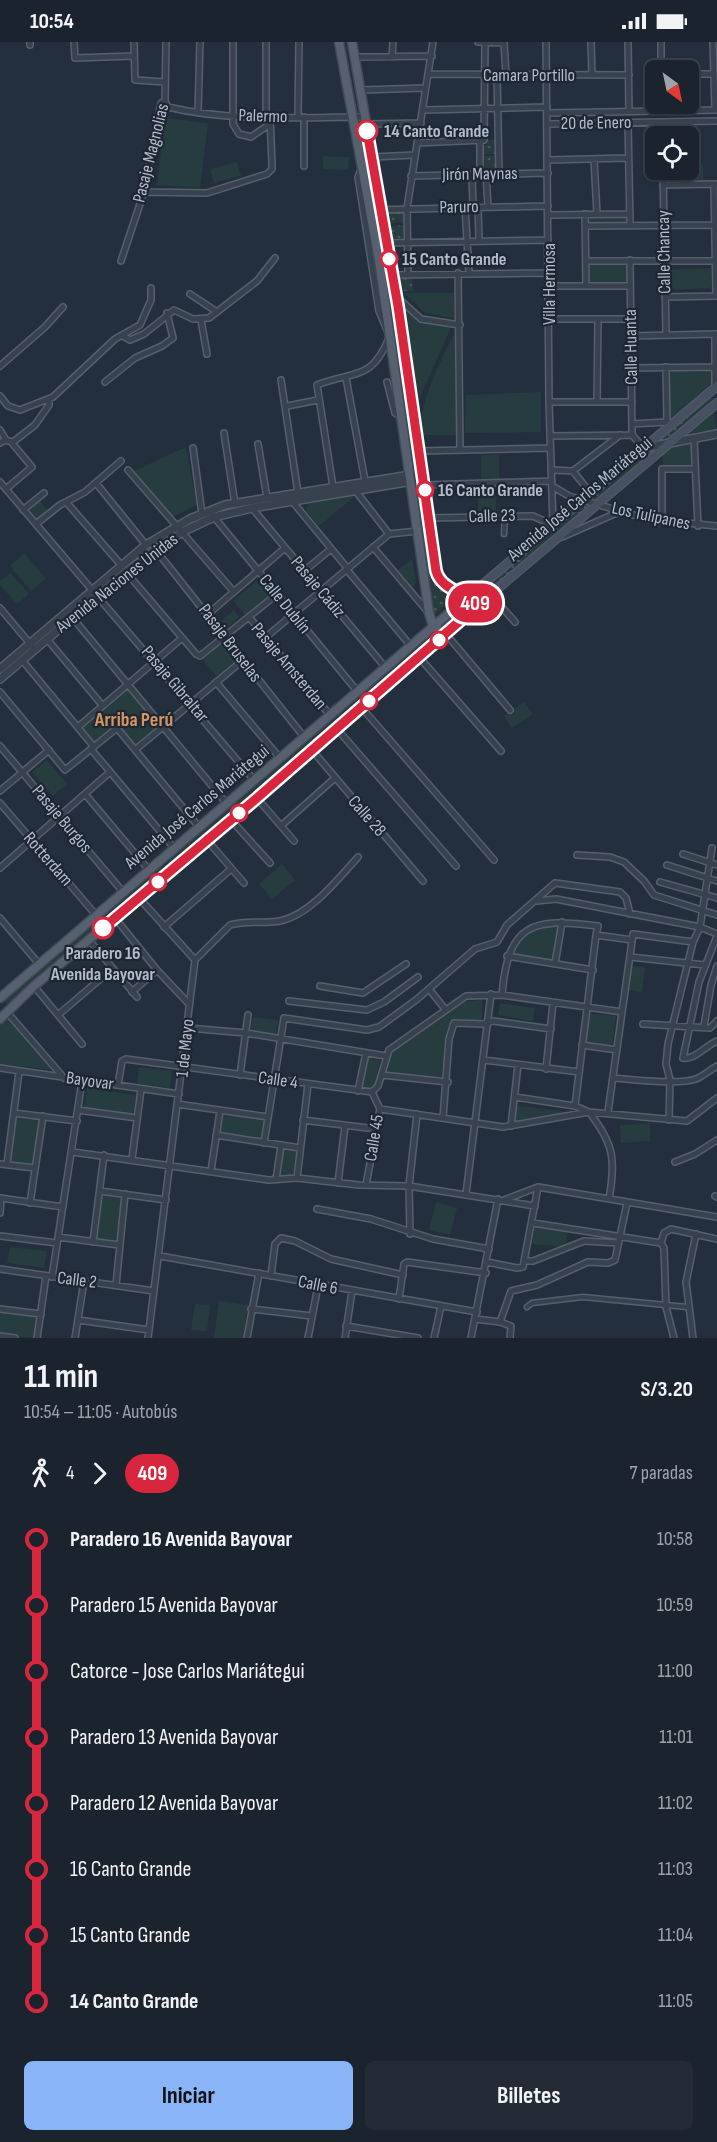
<!DOCTYPE html>
<html lang="es">
<head>
<meta charset="utf-8">
<style>
  body { margin:0; font-family:"Sofia Sans Condensed",sans-serif; background:#242b36; color:#f1f3f6; height:100vh; display:flex; flex-direction:column; font-size:22px; white-space:nowrap }
  * { box-sizing:border-box; margin:0 }
  p { font-size:20px; color:#a0a4aa }
  .icon { flex:none; width:33px; height:33px; fill:none; stroke:currentColor; stroke-width:2; stroke-linecap:round; stroke-linejoin:round }
  .map { position:relative; height:1296px; overflow:hidden }
  .sheet { display:flex; flex-direction:column; background:#1b232e; flex:1 }
  .sheet>* { flex:none }
  .badge { padding:0 12px; border-radius:20px; font-size:21px; line-height:39px }
  .needle { width:39px; rotate:147deg }
  .controls { position:absolute; left:645px; top:18px; display:grid; gap:12px }
  .controls a { display:grid; place-items:center; width:54px; height:54px; border-radius:9px; background:#1b232e; box-shadow:0 2px 4px #0004,0 0 0 2px #39404a; font-size:30px }
  .map>.badge { position:absolute; translate:-50% -50%; box-shadow:0 0 0 3px #fff }
  .legs { display:flex; align-items:center; gap:9px; height:66px; padding:0 24px; font-size:20px }
  .legs p { margin-inline-start:auto }
  .headline { display:flex; align-items:center; justify-content:space-between; height:102px; padding:0 24px }
  h1 { font-size:33px; font-weight:700; line-height:45px }
  .primary-button { display:flex; gap:12px; margin-top:auto; padding:12px 24px }
  .primary-button a { flex:1; height:69px; border-radius:9px; background:#8ab4f8; color:#111; font-size:24px; font-weight:700; line-height:69px; text-align:center }
  .primary-button a+a { background:#242b36; color:#f1f3f6 }
  ul { padding:0 24px; list-style:none }
  li { display:flex; align-items:center; gap:21px; height:66px; font-size:22px }
  li i { display:grid; place-items:center; width:9px; height:100%; margin:0 8px; background:currentColor }
  li i::after { content:''; width:15px; height:15px; margin:-8px; border:4px solid; border-radius:50%; background:#1b232e }
  li p { margin-inline-start:auto }
  li:first-child i { background:linear-gradient(#0000 50%,currentColor 0) }
  li:last-child i { background:linear-gradient(currentColor 50%,#0000 0) }
  .status { display:flex; justify-content:space-between; align-items:center; height:42px; padding:0 30px; background:#1b232e; direction:ltr }
  .status svg { height:16px; fill:currentColor }
  .map>svg:first-child { display:block }
</style>
</head>
<body>
<div class="status"><b>10:54</b><svg viewBox="0 0 49 12"><path d="M0 12V9h3v3zM5 12V6h3v6zM10 12V3h3v9zM15 12V0h3v12zM26 1h20v11H26zM47 4h2v5h-2z"/></svg></div>
<div class="map">
<svg width="717" height="1296" viewBox="0 0 717 1296">
  <defs>
    <pattern id="grass-dots" width="8" height="8" patternUnits="userSpaceOnUse" patternTransform="scale(1.5)"><rect width="8" height="8" fill="#263c3f"/><path d="M2 2h.1M6 6h.1" fill="none" stroke="#435659" stroke-width="1.8" stroke-linecap="round"/></pattern>
  </defs>
  <rect width="100%" height="100%" fill="#242f3e"/>
  <path fill="url(#grass-dots)" d="M488 98H496V112H483V104L487 103Z
    M484 114H496V128L485 129Z
    M403 169 404 182 398 180 390 182 387 170Z
    M404 183 403 197H393L390 184Z
    M412 235 413 249H403L399 236Z
    M712 352 713 358 669 397 656 399Z
    M647 406H658L596 459 590 457Z
    M415 442H420L435 538 455 555 433 574Z
    M583 461 591 463 480 556H477V551Z
    M467 561 470 566 447 585 444 584 443 582Z"/>
  <path fill="#263c3f" d="M165 76 208 81 200 146 157 143Z
    M323 114 349 115 348 128 323 127Z
    M237 120 241 134 214 141 210 127Z
    M703 122 704 141 674 140V128H688L689 123Z
    M589 175H628V183H589Z
    M628 220V241H590L589 222Z
    M711 226V246L670 248 669 228Z
    M404 251H454V276L425 271Z
    M398 259 420 278 449 285 450 288 415 366Z
    M456 293 457 393H419C421 357 437 327 453 294Z
    M713 326V340L670 376H668L667 327Z
    M541 350V390L465 391 466 353Z
    M714 367 717 388 686 391Z
    M693 398V424H663V411L674 402Z
    M186 405 197 463 170 476 132 430Z
    M481 413H499V438L481 439Z
    M478 443H496V474H478Z
    M355 454 319 484 306 469 308 462Z
    M39 458 49 470 38 479 28 467Z
    M24 511 46 536 31 549 10 524Z
    M412 517 416 541 412 545 398 528Z
    M10 531 29 552 17 562 0 543V539Z
    M257 539 269 553 245 573 233 559Z
    M234 568 239 575 227 586 221 579Z
    M431 588 437 593 170 822 165 818Z
    M225 598 241 618 218 636 202 617Z
    M127 644 161 685 135 706 117 685 94 703 80 685Z
    M524 660 533 672 512 686 504 674Z
    M47 718 67 742 53 754 32 730Z
    M282 822 295 838 272 857 259 842Z
    M159 824 163 828 8 963 3 958Z
    M558 881 555 920 510 914 528 891Z
    M631 924 645 925 642 950 628 948Z
    M482 958V981L454 978 450 981 441 1037 386 1030 389 1011 396 1004 462 960Z
    M500 961 535 966 533 979 498 973Z
    M587 971 616 974 612 1005 583 1002Z
    M6 974 53 1028 0 1022V982Z
    M253 975 278 978 276 992 251 989Z
    M366 1016 380 1018 374 1045 370 1048 360 1047Z
    M139 1025 172 1029 170 1046 137 1042Z
    M87 1046 136 1053 133 1073 84 1067Z
    M511 1063 579 1071 537 1076 508 1084Z
    M221 1071 266 1077 263 1099 219 1092Z
    M15 1075 40 1078 34 1124 10 1122Z
    M650 1081V1099L621 1101 620 1083Z
    M282 1105 296 1109 293 1134 279 1133Z
    M102 1151 122 1154 117 1200 95 1197Z
    M436 1160 457 1166 450 1193 429 1188Z
    M535 1184 568 1190 565 1205 532 1202Z
    M10 1205 47 1209 44 1226 7 1221Z
    M219 1259 248 1263 243 1296H214Z
    M195 1262 210 1263 207 1289 191 1288Z
    M0 1268 38 1274 36 1296 0 1293Z"/>
  <g fill="none" stroke-linecap="round" stroke-linejoin="round">
    <defs>
      <path id="pedestrian" d="M504 492 505 474
        M527 1265 532 1261 583 1255 687 1265"/>
      <path id="minor" d="M74 0 75 16 133 14
        M134 0 135 38 165 40
        M233 0V82L239 92 251 95 270 82
        M266 0V75
        M478 0 504 1
        M504 0 506 33
        M546 0 549 360 553 483
        M591 0 592 33
        M628 0 629 70
        M661 0V28
        M713 0 715 68
        M30 3V0
        M355 15 432 14
        M392 15 393 0
        M429 32 629 33
        M688 32H714
        M497 33 499 131
        M361 48 425 46
        M165 59 168 65C231 80 300 75 365 75
        M424 68 547 65
        M198 71 200 0
        M547 71 717 68
        M298 75 299 0
        M304 75V124
        M628 80 630 184
        M662 80V94
        M366 82 421 81
        M547 82 717 79
        M417 101 484 98 485 0
        M373 115 414 113
        M594 117 597 172
        M548 118 628 116
        M362 125 358 135 379 269 387 288
        M663 128 666 293
        M486 131 488 165
        M472 132 473 165
        M480 132V98
        M411 134 548 131
        M714 142 716 254
        M663 143 715 142
        M144 150 207 151 267 132 272 127V121L270 75
        M465 165 469 231
        M478 165 479 198
        M371 168 548 164
        M585 172 586 244
        M548 173 630 172
        M586 184 714 183
        M387 201 548 198
        M630 218 632 393
        M121 219 144 150 161 61 165 59 166 0
        M586 219H717
        M458 231 460 408
        M408 232 407 166 433 0
        M392 233 549 231
        M549 244H630
        M190 252 217 270
        M665 255 717 254
        M398 256 421 277 460 283
        M549 277H631
        M201 278 207 312
        M715 292V345
        M123 294 130 298 144 292 174 268 193 277 209 276 257 239 275 216
        M632 294 717 292
        M0 324 45 285 63 265
        M666 325 667 380 669 385
        M632 326 717 325
        M346 336 365 439
        M281 338 298 451
        M105 340 135 316 162 304 173 296 167 271
        M387 340 395 371 402 375
        M0 354 8 364 20 368 53 355 115 297 140 283 151 258V246
        M597 359 598 277
        M549 360H632
        M287 364 318 358
        M632 382 667 380
        M0 388 6 398
        M224 391 235 462
        M550 394 632 393 644 406
        M694 396 698 484
        M0 401 5 398 13 400 35 383 49 363V358
        M258 402 267 456
        M193 406 202 472
        M420 409 550 406
        M128 428 234 550
        M551 428 573 429 620 393
        M573 429 591 452
        M0 440 254 738
        M96 441 146 503
        M425 443 552 439
        M552 444 569 454 647 477 717 484
        M333 445 317 343C354 328 371 340 389 296
        M6 447 32 425 12 401
        M355 448 389 492
        M292 459 348 527
        M67 461 122 524
        M252 466 385 625
        M23 468 44 451
        M214 475 357 649
        M428 476 533 474 553 483
        M662 480V427H694
        M36 482 60 463 85 450 121 419
        M389 492 418 489
        M562 495 621 469
        M373 505 428 570
        M155 507 304 695
        M347 528 410 603
        M304 529 331 507
        M126 530 196 612 200 614 276 553
        M491 553 515 580
        M0 566 32 604
        M208 572 285 506
        M72 575 227 762
        M249 575 329 672
        M446 592 510 668
        M266 595 389 492
        M47 597 102 663
        M419 615 501 709
        M22 618 94 705
        M216 640 280 716
        M0 650 65 728 117 686 199 785
        M362 666 494 818
        M78 685 182 596
        M337 687 456 824
        M0 704 123 850
        M91 707 174 806
        M135 708 242 619
        M312 708 423 839
        M0 749 49 708
        M85 752 149 828
        M257 756 294 799
        M0 761 96 873
        M231 778 270 821
        M282 783 335 736
        M207 798 244 841
        M683 812 717 823
        M577 813 610 815 624 820 644 839 654 853 717 873
        M667 823 717 839
        M0 826 110 730
        M660 840 717 856
        M139 856 195 918
        M536 859 556 857 700 885 717 892
        M0 876 39 922
        M115 876 157 928 189 962
        M164 885 231 827
        M717 894 699 940 683 1016C695 1018 705 1004 717 999
        M89 898 137 955
        M507 914 593 928
        M630 915 705 923
        M555 922 562 880
        M34 944 82 1002
        M320 944 363 951 406 922
        M429 947 445 967
        M132 950 157 928
        M502 953C508 882 531 875 598 884L596 893 632 898
        M289 959 367 968 384 960 418 935
        M6 969 64 1036
        M58 973 112 927
        M643 982 710 986 717 979
        M704 984 711 943 717 924
        M188 986 246 991 386 1014
        M582 1003 617 1008
        M484 1018 579 1030
        M0 1026 179 1052
        M546 1027 553 961
        M240 1033 248 973
        M382 1033 448 1040
        M614 1036C633 1038 679 1043 696 1037 703 1034 710 1028 717 1024
        M118 1043 122 1019 126 1017 372 1050
        M358 1049 366 1011
        M372 1050 378 1044 389 1008 466 954 502 953 622 970
        M515 1055 575 1064 589 1070 687 1079 717 1056
        M177 1062 268 1075
        M575 1064 596 893
        M380 1067 503 1085 589 1070C614 1102 616 1118 609 1157
        M78 1068 137 1076
        M608 1070 633 892 693 900
        M14 1071 77 1079
        M443 1076 449 997 454 981 483 982 493 979 551 987
        M303 1078 376 1087
        M669 1078 670 1038 666 1022 668 1002 693 900 700 885 712 806
        M511 1084 518 1023
        M216 1093 300 1106
        M264 1101 284 976 367 988 379 985 416 958 475 907 497 900 507 883 555 841 620 850 626 856 630 872
        M73 1110 269 1138 297 1136 359 1143 409 1144 535 1164
        M132 1117 141 1047
        M675 1120 695 1112 717 1098
        M0 1122 35 1126
        M7 1122 19 1030
        M211 1129 220 1069
        M297 1136 308 1042
        M276 1137 281 1104
        M338 1141 345 1084
        M366 1143 380 1067 372 1050
        M100 1149 166 1158
        M466 1152 491 952
        M715 1154 717 1155
        M0 1156 63 1165
        M504 1158 538 1145 717 1175
        M30 1161 43 1074
        M317 1167 371 1177 433 1197 489 1207
        M0 1171 1 1156
        M533 1181 661 1201 664 1206 666 1265 674 1296
        M410 1192 409 1144 417 1072
        M0 1194 57 1201
        M58 1195 119 1203
        M93 1200 104 1113
        M661 1201 664 1191 671 1187 717 1197
        M160 1214 477 1270
        M527 1219H533L584 1199 618 1201
        M487 1220 517 1226 523 1225 538 1145
        M0 1227 154 1249
        M271 1234 275 1202 281 1196 295 1199 331 1217 403 1233
        M52 1235 82 1039
        M116 1243 125 1152
        M399 1257 404 1222 407 1220 486 1231
        M0 1267 41 1272
        M251 1267 312 1274
        M475 1277 500 1280 511 1284 510 1296
        M78 1278 149 1288
        M500 1280 511 1249 537 1243 588 1220 608 1221 615 1218 627 1161
        M346 1284 418 1296
        M0 1294 15 1296
        M37 1296 46 1234
        M75 1296 84 1239
        M148 1296 195 918 230 883C246 878 264 882 280 879 310 873 338 837 358 815
        M247 1296 259 1231
        M308 1296 318 1244
        M345 1296 352 1249
        M434 1296 441 1264
        M471 1296 498 1157
        M693 1296 686 1240 696 1192"/>
      <path id="tertiary" d="M644 406 717 392
        M0 627 146 503 190 477 225 463 423 431
        M0 637 126 530 182 490 214 475 252 466 424 437"/>
      <path id="secondary" d="M469 554 717 344
        M477 564 717 361"/>
      <path id="primary" d="M339 0 379 218 429 571 433 584 438 587
        M0 956 469 554
        M0 977 34 944 257 756 477 564C465 549 442 549 436 529L398 264 352 0"/>
    </defs>
    <use href="#pedestrian" stroke="#565f6c" stroke-width="7"/>
    <use href="#minor" stroke="#565f6c" stroke-width="8"/>
    <use href="#tertiary" stroke="#565f6c" stroke-width="10"/>
    <use href="#secondary" stroke="#565f6c" stroke-width="10"/>
    <use href="#primary" stroke="#414a57" stroke-width="11"/>
    <use href="#pedestrian" stroke="#38414e" stroke-width="4"/>
    <use href="#minor" stroke="#38414e" stroke-width="5"/>
    <use href="#tertiary" stroke="#38414e" stroke-width="7"/>
    <use href="#secondary" stroke="#465061" stroke-width="8"/>
    <use href="#primary" stroke="#56606e" stroke-width="8"/>
  </g>
  <g fill="none" stroke-linecap="round" stroke-linejoin="round">
    <defs>
      <path id="line-1" d="M103 886 257 756 477 564C465 549 442 549 436 529L398 264 367 89"/>
    </defs>
    <use href="#line-1" stroke="#fff" stroke-width="14"/>
    <use href="#line-1" stroke="#d7263d" stroke-width="9"/>
  </g>
  <g fill="#fff" stroke="#d7263d" stroke-width="3">
    <circle cx="367" cy="89" r="10"/>
    <circle cx="389" cy="217" r="8"/>
    <circle cx="425" cy="448" r="8"/>
    <circle cx="439" cy="598" r="8"/>
    <circle cx="369" cy="659" r="8"/>
    <circle cx="239" cy="771" r="8"/>
    <circle cx="158" cy="840" r="8"/>
    <circle cx="103" cy="886" r="10"/>
  </g>
  <g text-anchor="middle" dominant-baseline="central" stroke-width="4.5" stroke-linejoin="round" paint-order="stroke">
    <g font-size="18" fill="#b4bcc9" stroke="#1d2633">
      <text x="529" y="33">Camara Portillo</text>
      <text transform="translate(263 74) rotate(2)">Palermo</text>
      <text transform="translate(596 81) rotate(-1)">20 de Enero</text>
      <text transform="translate(151 111) rotate(-76)">Pasaje Magnolias</text>
      <text transform="translate(480 132) rotate(-1)">Jirón Maynas</text>
      <text transform="translate(459 165) rotate(-1)">Paruro</text>
      <text transform="translate(664 210) rotate(-91)">Calle Chancay</text>
      <text transform="translate(549 242) rotate(-90)">Villa Hermosa</text>
      <text transform="translate(631 305) rotate(-91)">Calle Huanta</text>
      <text transform="translate(580 457) rotate(-40)">Avenida José Carlos Mariátegui</text>
      <text transform="translate(492 474) rotate(-2)">Calle 23</text>
      <text transform="translate(651 474) rotate(12)">Los Tulipanes</text>
      <text transform="translate(117 541) rotate(-38)">Avenida Naciones Unidas</text>
      <text transform="translate(318 545) rotate(50)">Pasaje Cádiz</text>
      <text transform="translate(285 562) rotate(51)">Calle Dublín</text>
      <text transform="translate(230 601) rotate(53)">Pasaje Bruselas</text>
      <text transform="translate(289 624) rotate(50)">Pasaje Amsterdan</text>
      <text transform="translate(175 642) rotate(50)">Pasaje Gibraltar</text>
      <text transform="translate(197 765) rotate(-40)">Avenida José Carlos Mariátegui</text>
      <text transform="translate(367 774) rotate(49)">Calle 28</text>
      <text transform="translate(62 777) rotate(50)">Pasaje Burgos</text>
      <text transform="translate(48 817) rotate(49)">Rotterdam</text>
      <text transform="translate(185 1006) rotate(-84)">1 de Mayo</text>
      <text transform="translate(278 1038) rotate(8)">Calle 4</text>
      <text transform="translate(90 1039) rotate(8)">Bayovar</text>
      <text transform="translate(374 1096) rotate(-81)">Calle 45</text>
      <text transform="translate(77 1238) rotate(7)">Calle 2</text>
      <text transform="translate(318 1243) rotate(11)">Calle 6</text>
    </g>
    <g font-size="18" font-weight="bold" fill="#b4bcc9" stroke="#1d2633" text-anchor="start">
      <text x="384" y="89">14 Canto Grande</text>
      <text x="402" y="217">15 Canto Grande</text>
      <text x="438" y="448">16 Canto Grande</text>
      <text x="103" y="911" text-anchor="middle">Paradero 16<tspan x="103" dy="21">Avenida Bayovar</tspan></text>
    </g>
    <g font-size="20" font-weight="bold" fill="#d59563" stroke="#1d2633">
      <text x="134" y="678">Arriba Perú</text>
    </g>
  </g>
</svg>
<div class="controls">
<a><svg class="needle" viewBox="-14 -14 28 28"><path d="M0-13l5 13h-10z" fill="#e53935"/><path d="M0 13l5-13h-10z" fill="#a0a4aa"/></svg></a>
<a><svg class="icon" aria-label="locate" viewBox="0 0 24 24"><circle cx="12" cy="12" r="6"/><path d="M12 2v4M12 18v4M2 12h4M18 12h4"/></svg></a>
</div>
<b class="badge" style="left:475px;top:561px;background:#d7263d;color:#fff">409</b>
</div>
<section class="sheet">
<div class="headline"><div><h1>11 min</h1><p>10:54 – 11:05 · Autobús</p></div><b>S/3.20</b></div>
<div class="legs"><svg class="icon" aria-label="walk" viewBox="0 0 24 24"><circle cx="13" cy="4" r="2"/><path d="M13 8l-2 6 4 7M11 14l-3 7M7 12l3-4h3l4 4"/></svg>4<svg class="icon" aria-label="forward" viewBox="0 0 24 24"><path d="M9 5l7 7-7 7"/></svg><b class="badge" style="background:#d7263d;color:#fff">409</b><p>7 paradas</p></div>
<ul>
<li><i style="color:#d7263d"></i><b>Paradero 16 Avenida Bayovar</b><p>10:58</p></li>
<li><i style="color:#d7263d"></i><span>Paradero 15 Avenida Bayovar</span><p>10:59</p></li>
<li><i style="color:#d7263d"></i><span>Catorce - Jose Carlos Mariátegui</span><p>11:00</p></li>
<li><i style="color:#d7263d"></i><span>Paradero 13 Avenida Bayovar</span><p>11:01</p></li>
<li><i style="color:#d7263d"></i><span>Paradero 12 Avenida Bayovar</span><p>11:02</p></li>
<li><i style="color:#d7263d"></i><span>16 Canto Grande</span><p>11:03</p></li>
<li><i style="color:#d7263d"></i><span>15 Canto Grande</span><p>11:04</p></li>
<li><i style="color:#d7263d"></i><b>14 Canto Grande</b><p>11:05</p></li>
</ul>
<div class="primary-button"><a>Iniciar</a><a>Billetes</a></div>
</section>
</body>
</html>
